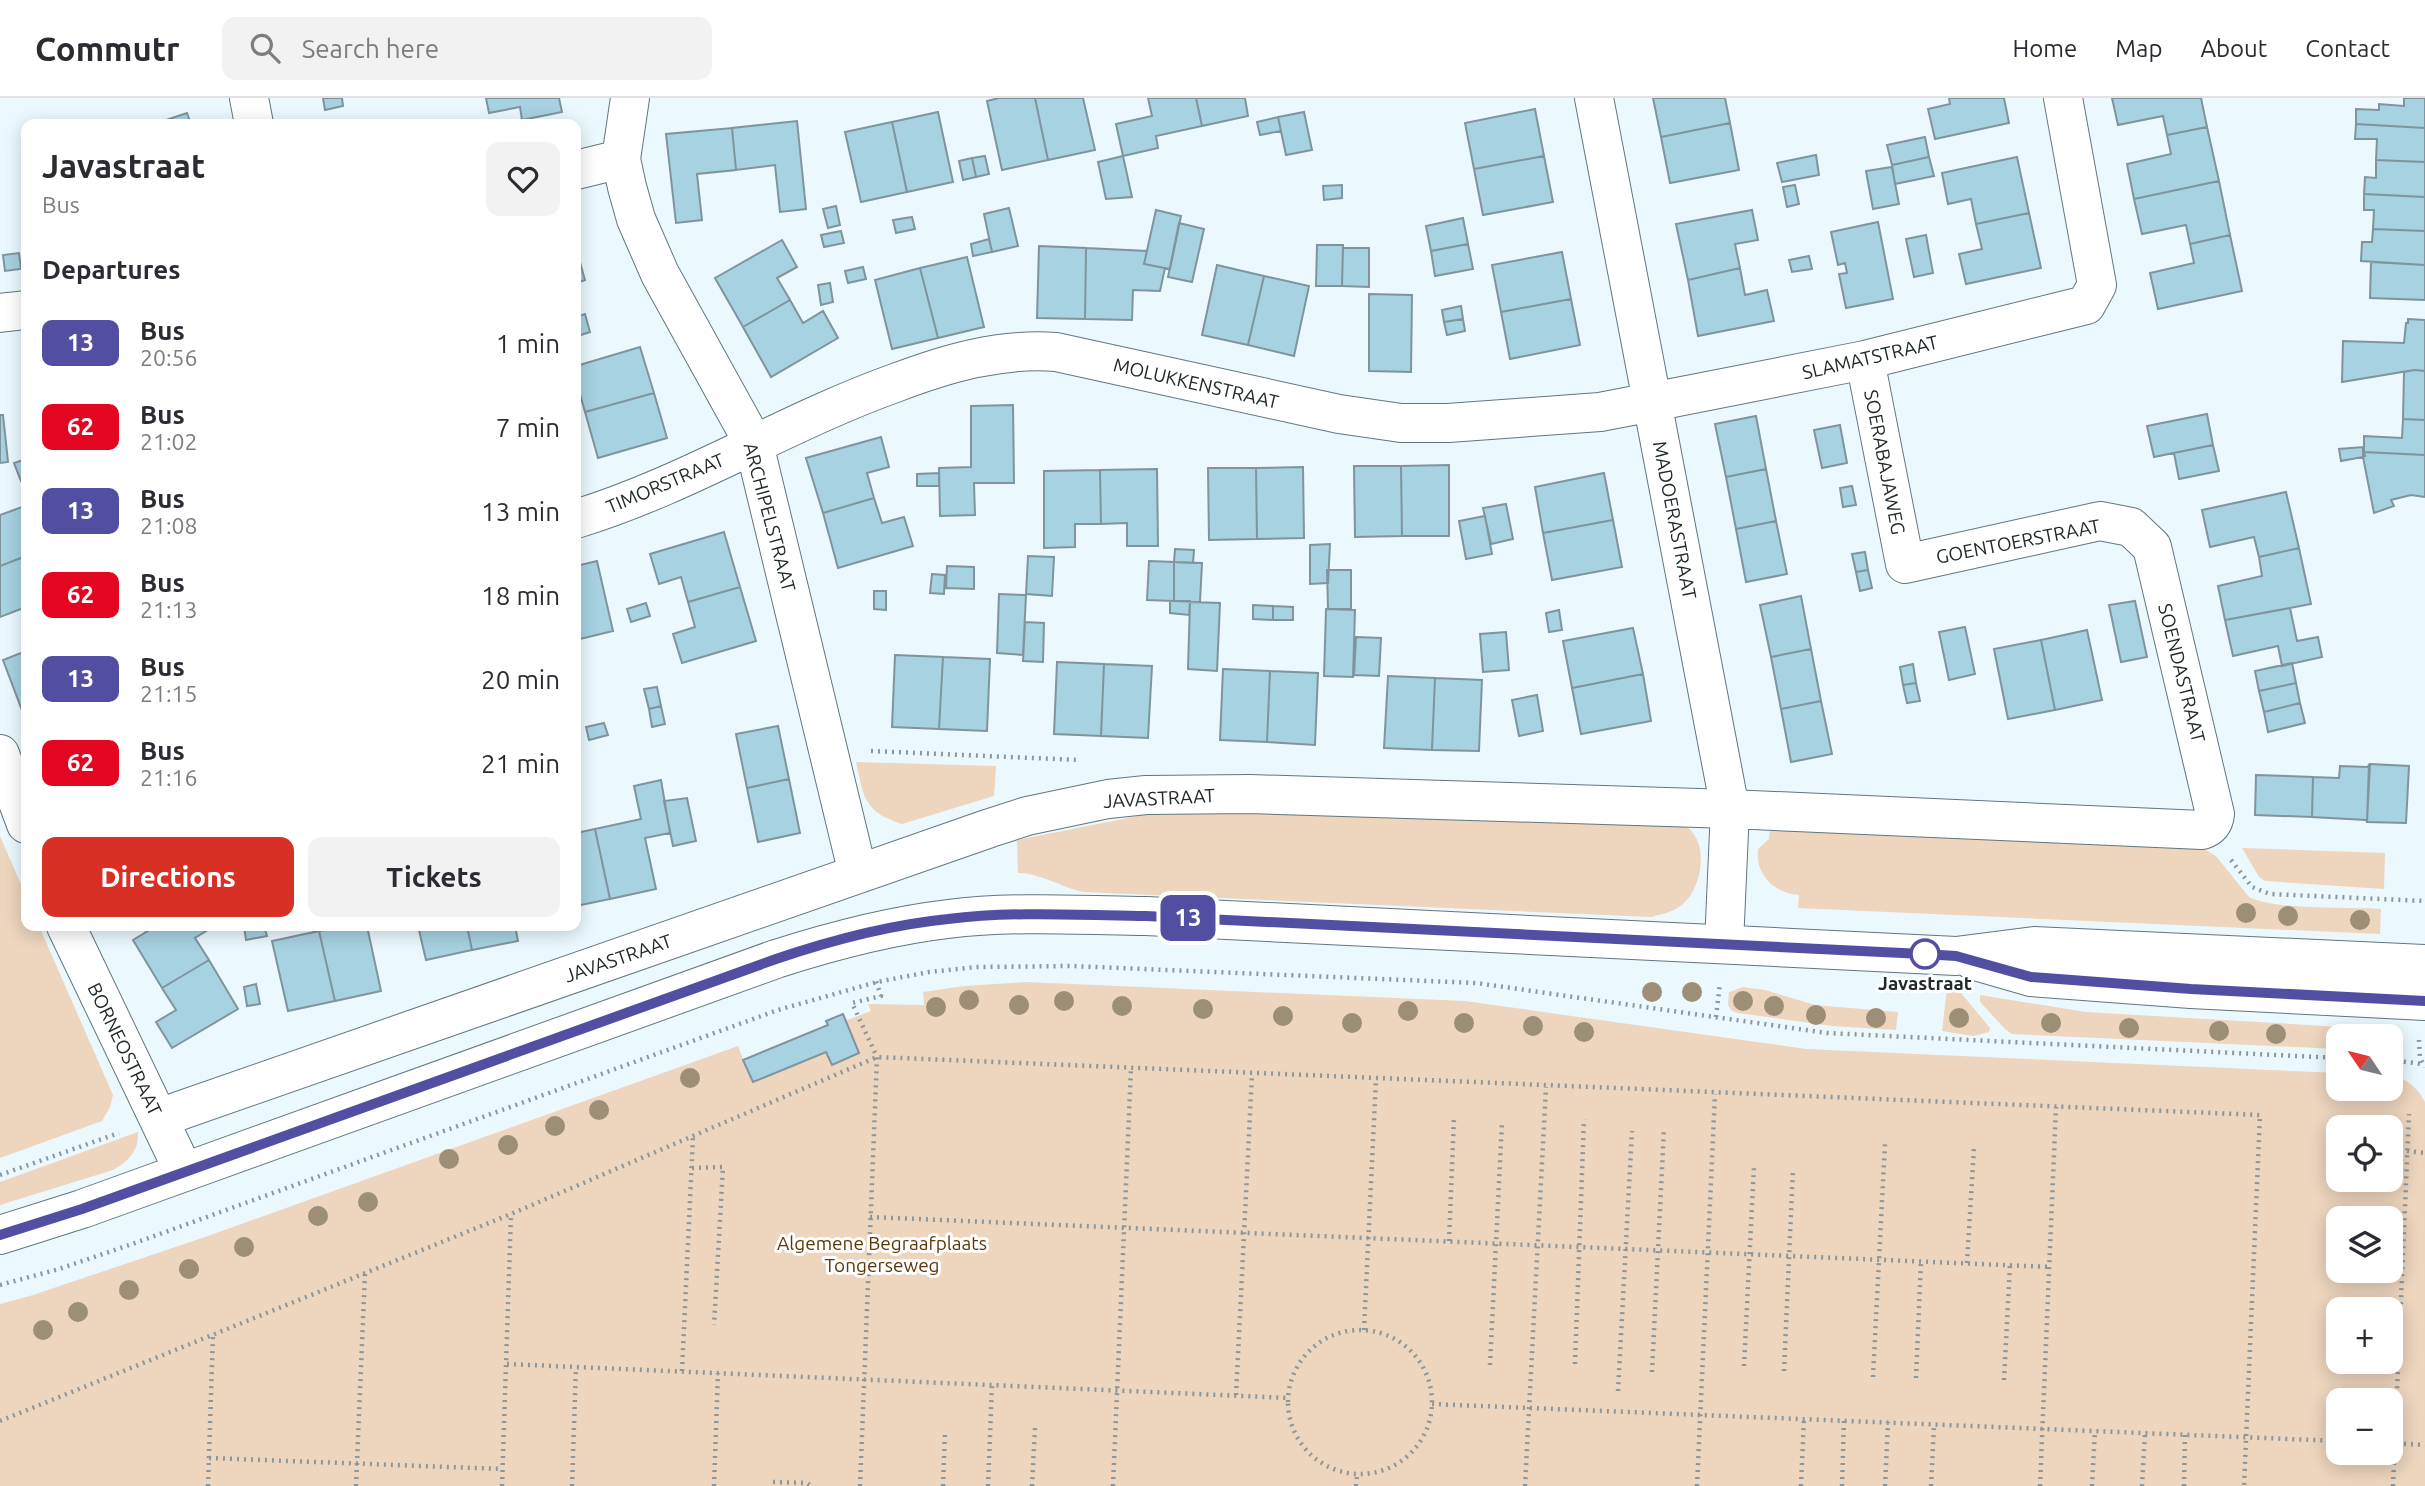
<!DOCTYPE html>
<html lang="en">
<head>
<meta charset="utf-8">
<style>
  body { margin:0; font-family:Ubuntu,sans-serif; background:#f2f2f3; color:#2b2b33; height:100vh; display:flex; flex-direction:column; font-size:26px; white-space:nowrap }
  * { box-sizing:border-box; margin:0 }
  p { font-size:23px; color:#7c7c81 }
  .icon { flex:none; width:38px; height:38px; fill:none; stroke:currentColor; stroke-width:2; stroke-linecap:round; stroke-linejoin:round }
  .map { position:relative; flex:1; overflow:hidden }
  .panel { position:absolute; left:21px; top:21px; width:560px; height:812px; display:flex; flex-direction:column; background:#fff; border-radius:14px; box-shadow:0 4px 18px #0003 }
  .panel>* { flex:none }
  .badge { padding:0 14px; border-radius:10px; font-size:24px; line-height:46px }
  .needle { width:46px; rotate:305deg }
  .buttons { position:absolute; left:2326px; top:926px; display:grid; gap:14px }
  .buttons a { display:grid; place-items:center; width:77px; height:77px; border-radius:14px; background:#fff; box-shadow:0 4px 18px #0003; font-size:35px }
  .map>.badge { position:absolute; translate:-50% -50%; box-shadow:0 0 0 4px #fff }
  h2 { padding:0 21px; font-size:26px; line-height:63px }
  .round { display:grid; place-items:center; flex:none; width:74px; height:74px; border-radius:14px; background:#f2f2f3 }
  .overview { display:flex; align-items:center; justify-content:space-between; height:119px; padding:0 21px }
  h1 { font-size:33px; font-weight:600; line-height:52px }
  .button { display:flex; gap:14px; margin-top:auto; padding:14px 21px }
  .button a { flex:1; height:80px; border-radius:14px; background:#d93025; color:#fff; font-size:28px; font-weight:600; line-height:80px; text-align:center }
  .button a+a { background:#f2f2f3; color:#2b2b33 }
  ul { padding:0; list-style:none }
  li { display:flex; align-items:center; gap:21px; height:84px; padding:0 21px }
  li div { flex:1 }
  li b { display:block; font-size:26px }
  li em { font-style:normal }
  li .badge { min-width:77px; font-weight:700; text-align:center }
  header { display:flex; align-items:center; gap:42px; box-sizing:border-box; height:98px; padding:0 35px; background:#fff; border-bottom:2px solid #e1e1e2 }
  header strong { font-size:33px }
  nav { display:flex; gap:38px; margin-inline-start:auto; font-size:24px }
  .search { width:490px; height:63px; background:#f2f2f3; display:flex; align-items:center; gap:18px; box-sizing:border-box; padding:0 24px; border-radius:14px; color:#7c7c81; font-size:26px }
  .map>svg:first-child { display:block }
</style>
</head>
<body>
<header>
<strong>Commutr</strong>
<div class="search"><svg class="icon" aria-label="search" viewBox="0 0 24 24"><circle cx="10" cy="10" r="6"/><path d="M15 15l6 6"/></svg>Search here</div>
<nav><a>Home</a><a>Map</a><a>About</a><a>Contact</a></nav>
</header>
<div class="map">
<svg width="2425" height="1388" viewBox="0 0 2425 1388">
  <rect width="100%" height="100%" fill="#ebf9fe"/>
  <path fill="#edd5be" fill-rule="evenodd" d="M856 664 996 668 994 698 902 726C864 714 864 700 856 664Z
    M1249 712 1684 727C1710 742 1703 788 1683 806 1674 814 1662 816 1651 819L1083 794C1061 789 1040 775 1018 775L1017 742 1148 716Z
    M1770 730 2201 749 2216 758 2249 799C2273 812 2351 809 2381 811L2380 836 1798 810 1799 797C1774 795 1755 777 1758 751L1769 741Z
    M0 738 26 798V828H39L113 997 110 1009 102 1023 0 1060Z
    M2242 750 2385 755 2384 791 2265 783 2259 779Z
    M1026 884 1465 903 1806 951 2338 975V990H2390L2391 978C2407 980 2418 990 2425 1004V1388H0V1206L33 1197 205 1139 738 948 743 961 871 913 868 906 924 907 923 894 964 888ZM2338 1029H2390V1082H2338ZM2338 1120H2390V1172H2338ZM2338 1211H2390V1264H2338ZM2338 1302H2390V1354H2338Z
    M1743 889 1765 892 1815 907 1898 914 1896 932 1832 928 1738 915 1732 913 1728 907 1729 894Z
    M1947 891 1961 895 1990 930 1989 934 1973 938 1942 933Z
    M1980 897 2086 914 2376 931V938H2338V951L2012 936 2005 931 1980 904Z
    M138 1034C139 1053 129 1063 113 1072L0 1107V1084Z"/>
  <path fill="#a7d2e1" stroke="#7f949c" stroke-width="2" d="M323 0H342L343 8 325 12Z
    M486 0H559L562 14 522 22 520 9 489 15Z
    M999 0H1035L1048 62 1002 72 987 3Z
    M1035 0H1083L1095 52 1048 62Z
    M1148 0H1196L1202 28 1156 38 1158 50 1123 58 1116 26 1152 18Z
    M1196 0H1245L1248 18 1202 28Z
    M1653 0H1725L1730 25 1661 39Z
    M1949 0H2004L2009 25 1935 41 1928 11 1950 6Z
    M2112 0H2201L2207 29 2167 37 2163 18 2118 27Z
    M2404 0H2425V30L2356 26V11L2379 12V6L2404 8Z
    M1535 11 1544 58 1474 71 1465 25Z
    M938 14 953 84 907 94 892 24Z
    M1304 14 1312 52 1286 57 1278 19Z
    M187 15 191 26H154Z
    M1278 19 1281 33 1260 37 1257 24Z
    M797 23 806 111 780 114 775 67 736 72 732 30Z
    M892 24 907 94 861 104 845 34Z
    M1730 25 1739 72 1670 85 1661 39Z
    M2356 26 2425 30V64L2376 62 2377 41H2355Z
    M2207 29 2219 83 2134 101 2127 66 2171 56 2167 37Z
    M732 30 736 72 697 76 702 122 676 125 666 36Z
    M1925 39 1929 59 1892 67 1887 47Z
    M1816 57 1819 77 1782 84 1777 65Z
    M985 58 989 76 976 79 972 60Z
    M1123 58 1132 99 1106 101 1098 64Z
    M1544 58 1553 104 1483 117 1474 71Z
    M1929 59 1934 78 1895 86 1892 67Z
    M2017 59 2029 115 1976 126 1971 101 1948 106 1942 75Z
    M972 60 976 79 963 82 959 63Z
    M2376 62 2425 64V99L2364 96 2365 79 2376 80Z
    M1892 69 1899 106 1873 111 1866 73Z
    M2219 83 2230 137 2190 146 2186 127 2142 136 2134 101Z
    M1342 87V100L1324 102 1323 88Z
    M1795 87 1799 106 1787 109 1783 89Z
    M2364 96 2425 99V133L2373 131 2374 112H2364Z
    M836 108 840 127 828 130 823 111Z
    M1009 110 1018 148 992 154 984 116Z
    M1156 112 1181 118 1170 171 1144 166Z
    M1752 112 1758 142 1735 146 1740 170 1688 182 1676 126Z
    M2029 115 2041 170 1966 186 1959 156 1982 151 1976 126Z
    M912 119 915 131 896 135 893 122Z
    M1463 120 1468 146 1431 153 1426 128Z
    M1878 124 1893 201 1846 210 1839 176 1847 175 1845 165 1838 167 1831 134Z
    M1179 125 1204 131 1192 184 1168 179Z
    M2373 131 2425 133V167L2361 163 2362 144H2372Z
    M841 133 844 145 824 149 821 137Z
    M1926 137 1933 175 1914 179 1906 141Z
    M2230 137 2242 193 2158 211 2150 175 2194 165 2190 146Z
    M989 141 992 154 973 158 971 146Z
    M782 142 797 169 777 180 790 202 743 229 715 180Z
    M1468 146 1473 171 1435 178 1431 153Z
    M1317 147H1343L1342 188H1316Z
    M1039 148 1086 150 1085 221 1037 220Z
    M576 150 585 182 576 185Z
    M1086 150 1147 153 1144 166 1165 170 1160 193 1133 192 1132 222 1085 221Z
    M1343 150H1369V189L1342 188Z
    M1562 154 1571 201 1501 214 1492 167Z
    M19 155 21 171 5 173 3 157Z
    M1809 158 1812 171 1792 174 1789 162Z
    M967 159 984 229 938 240 920 170Z
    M2371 164 2425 167V202L2370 200Z
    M1217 167 1264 178 1248 247 1202 237Z
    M863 169 866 181 848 185 845 173Z
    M920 170 938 240 892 251 875 182Z
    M1740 170 1745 197 1767 192 1774 223 1698 238 1688 182Z
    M1264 178 1309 188 1294 258 1248 247Z
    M830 185 833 204 821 207 818 187Z
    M1369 196 1412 197 1411 274 1369 273Z
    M1571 201 1580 247 1510 261 1501 214Z
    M790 202 803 225 823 213 838 240 771 279 743 229Z
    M1461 208 1463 221 1444 224 1442 212Z
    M585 216 590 234 578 238 576 219Z
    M1463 221 1465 233 1447 237 1444 224Z
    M2408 221 2425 222V273L2414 272 2342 284 2343 243 2404 245 2406 225H2408Z
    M640 249 654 295 585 314 576 282V268Z
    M2414 272 2425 273V322L2403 321 2404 274Z
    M654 295 667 340 598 360 585 314Z
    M1013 307 1014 385H974L975 417 940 418 939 370 971 369V308Z
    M2207 316 2213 347 2154 359 2147 328Z
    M0 317H3L8 364 0 365Z
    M1756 318 1766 371 1726 379 1715 326Z
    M2403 321 2425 322V357L2364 354V338L2402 340Z
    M1840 327 1847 365 1822 370 1814 332Z
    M881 339 889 369 867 375 874 400 823 415 806 360Z
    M2213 347 2219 373 2179 381 2174 355Z
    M2363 349V359L2341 363 2339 351Z
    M2364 354 2425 357V399L2411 397 2391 402 2394 408 2374 415 2363 359 2365 358Z
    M26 361V382L21 383 14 365Z
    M1449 367V438H1402L1401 368Z
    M1354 368H1401L1402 438 1355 439Z
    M1303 369 1304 440 1257 441 1256 370Z
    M1208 370H1256L1257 441 1209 442Z
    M1157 371 1158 448H1127V425L1101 426 1100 372Z
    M1766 371 1776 423 1736 431 1726 379Z
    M1100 372 1101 426H1075V449L1044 450V373Z
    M939 375V388H917V376Z
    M1604 375 1613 422 1543 435 1535 389Z
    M1852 388 1856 407 1843 409 1840 390Z
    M2286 394 2299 450 2259 459 2254 439 2210 449 2202 412Z
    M874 400 882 425 904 419 913 448 838 470 823 415Z
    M1506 406 1513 441 1491 446 1483 410Z
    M22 409 26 419V458L0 468V417Z
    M1485 418 1492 456 1466 461 1459 423Z
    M1613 422 1622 469 1552 482 1543 435Z
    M1776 423 1787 476 1746 484 1736 431Z
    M724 434 740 489 688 504 681 479 659 486 650 456Z
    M1330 446 1328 485 1310 486V447Z
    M2299 450 2311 506 2225 522 2218 488 2262 478 2259 459Z
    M1175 451 1194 452 1193 465 1174 464Z
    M1865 454 1868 472 1856 474 1852 456Z
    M26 458V509L0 519V468Z
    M1028 458 1054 459 1052 498 1026 496Z
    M597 463 613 533 576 542V468Z
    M1149 463 1174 464V503L1147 502Z
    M1174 464 1202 465 1200 504 1174 503Z
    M947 468 974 469V491L946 490Z
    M1327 472H1351V511H1328Z
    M1868 472 1872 490 1860 493 1856 474Z
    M932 476 945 477 944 496 930 495Z
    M740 489 756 543 682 565 673 536 695 529 688 504Z
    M874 493H886V512L874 511Z
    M999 496 1026 497 1023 557 997 555Z
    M1801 498 1811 551 1771 559 1760 507Z
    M1170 503H1190L1189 517 1170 515Z
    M2135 503 2147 559 2121 564 2109 507Z
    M1190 504 1220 505 1217 573 1188 571Z
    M646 505 650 518 631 524 627 511Z
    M1253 507 1273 508V522L1253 521Z
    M1273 508 1293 509V522H1273Z
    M2290 510 2297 543 2318 539 2322 559 2282 568 2278 548 2233 558 2225 522Z
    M1326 511 1355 512 1353 579 1324 578Z
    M1559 512 1562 532 1549 534 1546 515Z
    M1025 524 1044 525 1043 564 1023 563Z
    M1965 529 1975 576 1949 582 1939 534Z
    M1633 530 1643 576 1572 590 1563 543Z
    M2087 532 2102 602 2055 612 2041 542Z
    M1506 534 1509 572 1483 574 1480 536Z
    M1356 539 1381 540 1379 578 1354 577Z
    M2041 542 2055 612 2008 621 1994 551Z
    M1811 551 1821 603 1781 611 1771 559Z
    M26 553V614L23 615 3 562Z
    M895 557 943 559 939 631 892 629Z
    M943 559 990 561 987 633 939 631Z
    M1057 564 1104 566 1101 638 1054 636Z
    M2292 565 2296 585 2259 593 2255 573Z
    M1104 566 1152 568 1148 640 1101 638Z
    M1913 566 1916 585 1903 587 1900 569Z
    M1223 571 1270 573 1267 644 1220 642Z
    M1270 573 1318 575 1315 647 1267 644Z
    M1643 576 1651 623 1581 636 1572 590Z
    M1388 578 1435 580 1432 652 1384 650Z
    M1435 580 1482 582 1479 653 1432 652Z
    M1916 585 1920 603 1907 605 1903 587Z
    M2296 585 2300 605 2264 614 2259 593Z
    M657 589 661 608 649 611 644 591Z
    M1537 597 1543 633 1519 638 1512 602Z
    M1821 603 1832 656 1791 664 1781 611Z
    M2300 605 2305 625 2268 634 2264 614Z
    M661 608 665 626 652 629 649 611Z
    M604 625 608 637 589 642 586 629Z
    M778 628 789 681 747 690 736 636Z
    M2369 666 2367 724 2366 722 2312 719 2313 679 2339 680 2340 668 2368 669Z
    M2370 666 2409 668 2406 725 2367 724Z
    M2256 677 2313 679 2312 719 2255 717Z
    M789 681 800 735 758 744 747 690Z
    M661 682 670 735 645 740 656 791 610 801 595 731 641 721 634 688Z
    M687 700 696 743 673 748 664 703Z
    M595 731 610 801 576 808V735Z
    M156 828H214L195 840 209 862 162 890 133 842Z
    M244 828H264L267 838 246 842Z
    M343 828H367L381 893 335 903 319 833Z
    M418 828H467L472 852 426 862Z
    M467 828H515L518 843 472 852Z
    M319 833 335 903 288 913 272 843Z
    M209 862 238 911 172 950 156 924 176 912 162 890Z
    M256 886 260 906 247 908 244 889Z
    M843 916 859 955 832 967 826 954 753 984 743 962 828 927 826 923Z"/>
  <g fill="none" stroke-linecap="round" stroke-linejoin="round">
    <defs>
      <path id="minor" d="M249 0 254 26
        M630 0 621 61 627 89 636 121 660 176 754 346 858 776
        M1594 0 1730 711 1724 846
        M576 72 621 61
        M0 215 26 212
        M576 421C687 387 786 324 895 285 948 265 999 250 1056 254L1339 316 1401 325H1448L1600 314 1652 304 1865 262 2086 207 2097 187 2063 0
        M0 656 26 726
        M66 828 184 1074
        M159 1020 990 730 1027 718 1108 701 1146 697 1250 696 1730 711 2202 732C2211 729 2214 725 2215 716L2152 449 2131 429 2100 423 1905 466 1865 262"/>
      <path id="tertiary" d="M1972 862 2031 879 2191 891 2425 903
        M0 1137 82 1111 776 861C832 843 888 828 948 821 1013 813 1080 817 1146 818L1956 858 2034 848 2425 866"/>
    </defs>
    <use href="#minor" stroke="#62767e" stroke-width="40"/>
    <use href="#tertiary" stroke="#62767e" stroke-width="40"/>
    <path stroke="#8b979b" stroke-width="4.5" stroke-dasharray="2 5" stroke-linecap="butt" d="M871 653 1079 662
      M2231 762 2252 789 2270 796 2425 803
      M1716 919 1720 885
      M2419 942 2420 960 2425 969
      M2390 962 2422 966
      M2407 1053 2425 1055
      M692 1070 723 1069 714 1227
      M0 1077 119 1035
      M870 1119 2050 1169
      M1449 1143 1454 1020
      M1967 1165 1974 1050
      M0 1187 59 1171 135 1145 778 912 877 884 929 874 976 869 1072 868 1476 885 1827 935 2338 960
      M1364 1232 1376 981
      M1288 1304a72 72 0 1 1 144 0a72 72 0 1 1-144 0Z
      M507 1266 1289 1300
      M1575 1266 1584 1021
      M1490 1267 1502 1024
      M1744 1268 1754 1068
      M682 1273 693 1038
      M1784 1273 1793 1071
      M1652 1274 1664 1030
      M1873 1279 1885 1045
      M1916 1280 1921 1163
      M2004 1282 2010 1167
      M1618 1293 1632 1033
      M1236 1297 1252 976
      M1432 1306 2338 1343
      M0 1323 511 1116 877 959 2260 1017 2244 1388
      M2390 1345 2425 1347
      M209 1360 502 1371
      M773 1384 807 1385 811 1388
      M208 1388 213 1236
      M356 1388 365 1175
      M502 1388 511 1116
      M572 1388 576 1269
      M714 1388 718 1275
      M860 1388 877 959 852 905 881 898 876 883
      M943 1388 945 1333
      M988 1388 992 1287
      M1032 1388 1035 1330
      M1113 1388 1131 970
      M1356 1388 1357 1377
      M1525 1388 1546 989
      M1697 1388 1715 996
      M1801 1388 1804 1320
      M1842 1388 1844 1322
      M1885 1388 1888 1324
      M1931 1388 1934 1328
      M2040 1388 2056 1009
      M2092 1388 2095 1332
      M2142 1388 2145 1334
      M2184 1388 2185 1336
      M2393 1388 2409 1016"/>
    <use href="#minor" stroke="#fff" stroke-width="38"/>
    <use href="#tertiary" stroke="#fff" stroke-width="38"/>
  </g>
  <g fill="#9d8e76">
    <circle cx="2246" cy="815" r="10"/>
    <circle cx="2288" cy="818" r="10"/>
    <circle cx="2360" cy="822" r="10"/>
    <circle cx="1652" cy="894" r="10"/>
    <circle cx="1692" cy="894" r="10"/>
    <circle cx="969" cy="902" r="10"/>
    <circle cx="1064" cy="903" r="10"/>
    <circle cx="1743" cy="903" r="10"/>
    <circle cx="1019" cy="907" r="10"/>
    <circle cx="1122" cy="908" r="10"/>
    <circle cx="1774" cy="908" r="10"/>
    <circle cx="936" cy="909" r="10"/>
    <circle cx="1203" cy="911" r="10"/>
    <circle cx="1408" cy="913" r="10"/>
    <circle cx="1816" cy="917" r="10"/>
    <circle cx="1283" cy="918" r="10"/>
    <circle cx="1876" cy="920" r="10"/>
    <circle cx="1959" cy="920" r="10"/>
    <circle cx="1352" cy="925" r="10"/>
    <circle cx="1464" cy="925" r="10"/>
    <circle cx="2051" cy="925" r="10"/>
    <circle cx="1533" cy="928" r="10"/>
    <circle cx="2129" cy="930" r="10"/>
    <circle cx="2219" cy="933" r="10"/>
    <circle cx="1584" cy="934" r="10"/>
    <circle cx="2276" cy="936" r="10"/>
    <circle cx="690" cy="980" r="10"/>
    <circle cx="599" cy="1012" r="10"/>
    <circle cx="555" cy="1028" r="10"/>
    <circle cx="508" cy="1047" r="10"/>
    <circle cx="449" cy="1061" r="10"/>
    <circle cx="368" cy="1104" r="10"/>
    <circle cx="318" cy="1118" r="10"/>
    <circle cx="244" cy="1149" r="10"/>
    <circle cx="189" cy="1171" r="10"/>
    <circle cx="129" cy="1192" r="10"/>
    <circle cx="78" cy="1214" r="10"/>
    <circle cx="43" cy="1232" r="10"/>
  </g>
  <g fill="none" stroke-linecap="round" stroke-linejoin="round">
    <defs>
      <path id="line" d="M0 1137 82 1111 776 861C832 842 888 827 948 821 1013 813 1080 817 1146 818L1923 856 1956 858 2031 879 2191 891 2425 903"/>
    </defs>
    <use href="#line" stroke="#fff" stroke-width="16"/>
    <use href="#line" stroke="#524fa2" stroke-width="10"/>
  </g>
  <circle fill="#fff" stroke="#524fa2" stroke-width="3.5" cx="1925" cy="856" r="14"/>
  <g text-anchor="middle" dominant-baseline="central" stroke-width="6" stroke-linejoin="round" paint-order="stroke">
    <g font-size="19" fill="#21292c" stroke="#fff">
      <text transform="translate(1870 259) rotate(-13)">SLAMATSTRAAT</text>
      <text transform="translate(1196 285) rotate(13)">MOLUKKENSTRAAT</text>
      <text transform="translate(1885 364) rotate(79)">SOERABAJAWEG</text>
      <text transform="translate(665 385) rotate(-23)">TIMORSTRAAT</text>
      <text transform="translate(770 419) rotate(75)">ARCHIPELSTRAAT</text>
      <text transform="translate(1675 422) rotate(79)">MADOERASTRAAT</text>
      <text transform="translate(2018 443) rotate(-11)">GOENTOERSTRAAT</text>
      <text transform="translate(2182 575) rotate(76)">SOENDASTRAAT</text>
      <text transform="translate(1159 700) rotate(-3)">JAVASTRAAT</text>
      <text transform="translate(618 860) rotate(-19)">JAVASTRAAT</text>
      <text transform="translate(125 951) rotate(64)">BORNEOSTRAAT</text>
    </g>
    <g font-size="19" font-weight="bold" fill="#21292c" stroke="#fff">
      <text x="1925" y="885">Javastraat</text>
    </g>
    <g font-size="19" fill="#5e3707" stroke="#fff">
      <text x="882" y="1145">Algemene Begraafplaats<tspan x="882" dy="22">Tongerseweg</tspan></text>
    </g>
  </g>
</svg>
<div class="buttons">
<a><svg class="needle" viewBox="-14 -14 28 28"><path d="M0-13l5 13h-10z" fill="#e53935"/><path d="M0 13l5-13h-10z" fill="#7c7c81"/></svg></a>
<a><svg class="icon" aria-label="locate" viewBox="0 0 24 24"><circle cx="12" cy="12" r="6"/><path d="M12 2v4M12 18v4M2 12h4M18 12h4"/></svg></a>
<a><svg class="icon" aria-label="layers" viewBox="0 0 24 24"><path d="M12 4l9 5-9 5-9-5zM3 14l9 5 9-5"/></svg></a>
<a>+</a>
<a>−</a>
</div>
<b class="badge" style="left:1188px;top:820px;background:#524fa2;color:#fff">13</b>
<section class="panel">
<div class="overview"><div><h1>Javastraat</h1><p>Bus</p></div><a class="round"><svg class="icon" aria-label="heart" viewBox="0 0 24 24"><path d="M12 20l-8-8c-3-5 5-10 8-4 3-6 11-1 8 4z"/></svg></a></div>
<h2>Departures</h2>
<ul>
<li><span class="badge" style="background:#524fa2;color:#fff">13</span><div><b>Bus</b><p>20:56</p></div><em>1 min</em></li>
<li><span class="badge" style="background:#e40521;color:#fff">62</span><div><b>Bus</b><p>21:02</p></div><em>7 min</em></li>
<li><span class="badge" style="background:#524fa2;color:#fff">13</span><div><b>Bus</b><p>21:08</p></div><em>13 min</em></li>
<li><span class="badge" style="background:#e40521;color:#fff">62</span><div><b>Bus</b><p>21:13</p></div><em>18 min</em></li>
<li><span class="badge" style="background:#524fa2;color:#fff">13</span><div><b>Bus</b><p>21:15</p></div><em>20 min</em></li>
<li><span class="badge" style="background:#e40521;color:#fff">62</span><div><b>Bus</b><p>21:16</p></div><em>21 min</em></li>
</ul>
<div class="button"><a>Directions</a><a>Tickets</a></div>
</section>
</div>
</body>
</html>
